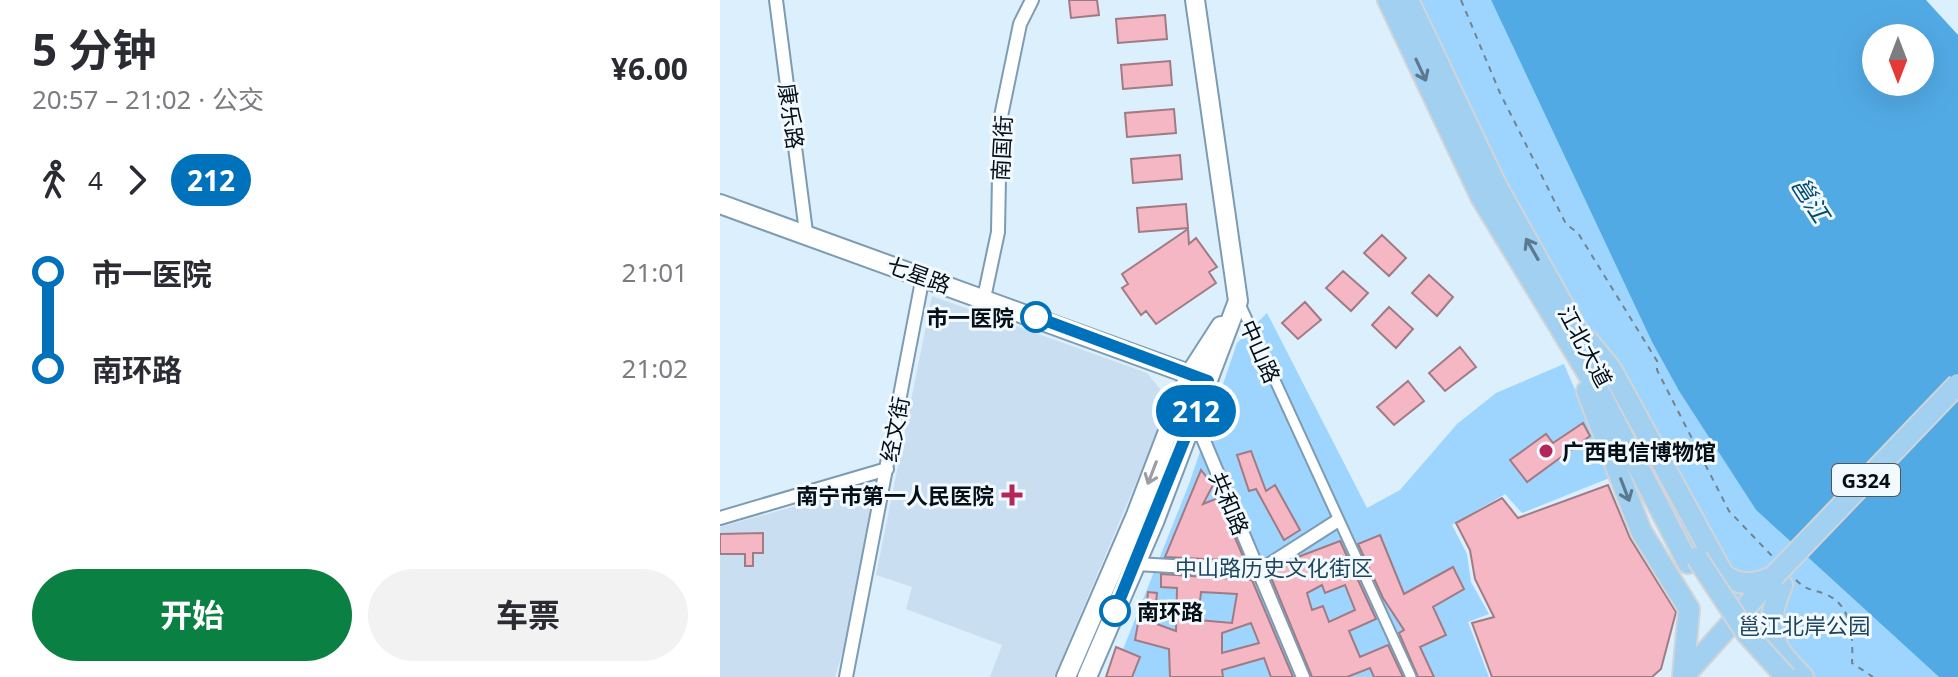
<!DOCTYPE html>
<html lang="zh">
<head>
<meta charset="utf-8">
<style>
  body { margin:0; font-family:"Noto Sans","Noto Sans SC",sans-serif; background:#f2f2f3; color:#2b2b33; height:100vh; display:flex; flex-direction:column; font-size:30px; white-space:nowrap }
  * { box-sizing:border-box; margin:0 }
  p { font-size:26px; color:#7c7c81 }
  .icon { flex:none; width:44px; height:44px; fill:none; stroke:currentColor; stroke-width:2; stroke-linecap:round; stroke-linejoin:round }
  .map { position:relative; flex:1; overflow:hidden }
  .drawer { display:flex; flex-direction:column; background:#fff; width:720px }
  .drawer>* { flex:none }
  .badge { padding:0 16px; border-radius:26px; font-size:28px; line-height:52px }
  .needle { width:52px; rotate:180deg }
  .controls { position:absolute; left:1142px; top:24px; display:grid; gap:16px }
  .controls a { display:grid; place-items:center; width:72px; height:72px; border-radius:50%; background:#fff; box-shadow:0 8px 32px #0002; font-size:40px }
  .map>.badge { position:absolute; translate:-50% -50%; box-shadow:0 0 0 4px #fff }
  .legs { display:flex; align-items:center; gap:12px; height:88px; padding:0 32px; font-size:26px }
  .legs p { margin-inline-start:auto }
  .overview { display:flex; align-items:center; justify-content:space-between; height:136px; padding:0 32px }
  h1 { font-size:44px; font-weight:700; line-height:60px }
  .action { display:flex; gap:16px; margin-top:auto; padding:16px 32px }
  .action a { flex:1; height:92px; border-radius:48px; background:#0b8043; color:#fff; font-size:32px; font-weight:700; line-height:92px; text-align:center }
  .action a+a { background:#f2f2f3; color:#2b2b33 }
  ul { padding:0 32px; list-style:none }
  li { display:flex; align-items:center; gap:28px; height:96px; font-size:30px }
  li i { display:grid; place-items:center; width:12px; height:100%; margin:0 10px; background:currentColor }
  li i::after { content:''; width:20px; height:20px; margin:-10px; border:6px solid; border-radius:50%; background:#fff }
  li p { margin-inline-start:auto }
  li:first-child i { background:linear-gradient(#0000 50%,currentColor 0) }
  li:last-child i { background:linear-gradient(currentColor 50%,#0000 0) }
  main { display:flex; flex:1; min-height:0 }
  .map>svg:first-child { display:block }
</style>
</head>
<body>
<main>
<section class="drawer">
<div class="overview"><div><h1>5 分钟</h1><p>20:57 – 21:02 · 公交</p></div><b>¥6.00</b></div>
<div class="legs"><svg class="icon" aria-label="walk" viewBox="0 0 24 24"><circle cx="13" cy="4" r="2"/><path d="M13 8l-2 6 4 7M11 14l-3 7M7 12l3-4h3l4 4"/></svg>4<svg class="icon" aria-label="forward" viewBox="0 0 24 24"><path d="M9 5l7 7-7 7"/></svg><b class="badge" style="background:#0072bc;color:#fff">212</b></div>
<ul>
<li><i style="color:#0072bc"></i><b>市一医院</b><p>21:01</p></li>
<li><i style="color:#0072bc"></i><b>南环路</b><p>21:02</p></li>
</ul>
<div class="action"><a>开始</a><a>车票</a></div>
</section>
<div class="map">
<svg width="1238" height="677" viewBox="0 0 1238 677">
  <rect width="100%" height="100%" fill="#dbeffd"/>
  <path fill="#c9dff1" d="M212 296 427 373 440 389 445 414 334 677H270L282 645 186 609 192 587 156 575Z
    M156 484 127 638 115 677H0V527Z"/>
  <path fill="#9ed5fe" d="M688 0H771L932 342 959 391 1036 510 1219 677H1066L977 558Z
    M547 313 647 508 680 490 737 424 776 393 844 364 892 477 802 513 785 494 732 525 747 554 751 582 769 614 748 622 769 677H392L469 484 517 343Z"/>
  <path fill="#52aae5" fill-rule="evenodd" d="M771 0H1206L1238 35V677H1219L1036 510 959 391 932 342ZM1156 38H1200V82H1156Z"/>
  <path fill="#f5b7c4" stroke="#a17b83" stroke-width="2" fill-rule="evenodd" d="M349 0H377L379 15 351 18Z
    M445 15 447 39 398 43 396 19Z
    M450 61 452 85 403 89 401 65Z
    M454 109 456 133 407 137 405 113Z
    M460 155 462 179 413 183 411 159Z
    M466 204 468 228 419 232 417 208Z
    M468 229 469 244 476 238 497 267 489 272 496 283 436 324 426 311 421 315 402 288 408 284 402 274Z
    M662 235 686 258 669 276 644 253Z
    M623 271 648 293 631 311 606 288Z
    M709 275 733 297 717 316 692 293Z
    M585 302 601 320 578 339 562 323Z
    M669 307 693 329 676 348 652 325Z
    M740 347 756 367 725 391 709 373Z
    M688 381 704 401 674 425 657 407Z
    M863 423 870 436 807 482 790 460 826 434 833 443Z
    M531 451 546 491 555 485 580 530 564 540 536 489 529 491 517 455Z
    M481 470 493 485 483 504 498 498 525 561 445 557Z
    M888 485 910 538 956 612 941 669 932 677H772L752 623 774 617 755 579 750 550 736 523 782 498 798 518Z
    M43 533V553H33V566H25V554H0V534Z
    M660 535 684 594 733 567 744 589 713 607 726 635 700 647 714 677H698L679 633 684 630 663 598 638 544Z
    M620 541 656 619 629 631 640 657 668 645 683 677H654L650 668 627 677H592L550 575 578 557ZM602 585 605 593 625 585 635 610 609 622 603 606 592 610 587 593Z
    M441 574 532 580 573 677H551L544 658 502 670 503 677H450L449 649 415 640 419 618 425 620 428 592 437 593 434 623 456 631 457 588 441 587ZM481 592 517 594 512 623 478 620ZM531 623 539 643 502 653V633Z
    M396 647 420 657 412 677H386Z"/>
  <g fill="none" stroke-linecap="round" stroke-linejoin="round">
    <defs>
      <path id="pedestrian" d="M519 302 691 677"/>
      <path id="minor" d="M56 0 86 232
        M264 298 278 232 280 121 300 24 312 0
        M474 417 583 677
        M0 518 167 469
        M416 564 539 571 617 521
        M126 677 203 276"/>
      <path id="secondary" d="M0 204 488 381
        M346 677 416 515 470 374 501 326
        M367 677 434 522 518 301 475 0"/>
      <path id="primary" d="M668 0 761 197 881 395 968 563
        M688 0 777 187 871 355
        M869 342 891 369 1003 574C1019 587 1036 585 1054 576
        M867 391 921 531 969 609 963 677
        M1062 585C1043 630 1050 644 1083 677
        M963 677 1051 579"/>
    </defs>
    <use href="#pedestrian" stroke="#7d9bb2" stroke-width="13"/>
    <use href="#minor" stroke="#7d9bb2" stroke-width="16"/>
    <use href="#secondary" stroke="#7d9bb2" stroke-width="22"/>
    <use href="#primary" stroke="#d2d4d5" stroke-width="24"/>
    <path stroke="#73838e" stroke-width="2" stroke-dasharray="6 6" stroke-linecap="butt" d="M741 0 780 93 846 224 858 233 937 361V370L1009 511 1052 556
      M1076 580C1087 591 1092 589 1105 594 1133 605 1133 638 1132 663L1153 677"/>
    <use href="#pedestrian" stroke="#fff" stroke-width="9"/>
    <use href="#minor" stroke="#fff" stroke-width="12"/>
    <use href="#secondary" stroke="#fff" stroke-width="18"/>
    <use href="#primary" stroke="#a2d0f1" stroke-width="20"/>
    <defs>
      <path id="primary-bridge" d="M977 558 1027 634 1066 677
        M1054 576 1238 384"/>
    </defs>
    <use href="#primary-bridge" stroke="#d2d4d5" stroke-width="24" stroke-linecap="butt"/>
    <use href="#primary-bridge" stroke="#a2d0f1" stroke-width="20"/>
  </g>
  <defs><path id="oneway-shaft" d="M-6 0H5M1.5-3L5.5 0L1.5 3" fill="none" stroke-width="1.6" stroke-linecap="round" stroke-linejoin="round" transform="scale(2)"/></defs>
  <g stroke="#5b798f">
    <use href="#oneway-shaft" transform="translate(701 70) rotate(65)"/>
    <use href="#oneway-shaft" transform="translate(812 249) rotate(-120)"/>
    <use href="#oneway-shaft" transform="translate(905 490) rotate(69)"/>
  </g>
  <use stroke="#9b9fa3" href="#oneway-shaft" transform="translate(432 473) rotate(111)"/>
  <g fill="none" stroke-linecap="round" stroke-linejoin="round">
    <defs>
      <path id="line-1" d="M316 317 488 381 395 611"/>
    </defs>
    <use href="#line-1" stroke="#fff" stroke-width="18"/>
    <use href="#line-1" stroke="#0072bc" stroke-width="12"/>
  </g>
  <g fill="#fff" stroke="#0072bc" stroke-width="4">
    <circle cx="316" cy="317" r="14"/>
    <circle cx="395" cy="611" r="14"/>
  </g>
  <g fill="#b42658" stroke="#f3faff" stroke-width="3">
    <circle cx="826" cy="451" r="8"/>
    <path d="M288 483h8v8h8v8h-8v8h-8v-8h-8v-8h8z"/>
  </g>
  <g text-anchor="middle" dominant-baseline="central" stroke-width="6" stroke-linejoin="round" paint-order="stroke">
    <rect fill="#f3faff" stroke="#4c565d" stroke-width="2" x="1112" y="464" width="68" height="32" rx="6"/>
    <g font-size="20" font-weight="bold" fill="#050f18">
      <text x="1146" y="480">G324</text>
    </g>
    <g font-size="22" fill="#050f18" stroke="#f3faff">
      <text transform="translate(72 116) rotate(82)">康乐路</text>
      <text transform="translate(281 148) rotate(-87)">南国街</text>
      <text transform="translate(199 274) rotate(20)">七星路</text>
      <text transform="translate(866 346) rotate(62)">江北大道</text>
      <text transform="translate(541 351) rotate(66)">中山路</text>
      <text transform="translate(174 429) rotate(-79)">经文街</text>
      <text transform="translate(510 503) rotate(67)">共和路</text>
    </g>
    <g font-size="22" font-weight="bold" fill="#050f18" stroke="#f3faff" text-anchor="end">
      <text x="294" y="317">市一医院</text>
      <text x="417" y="611" text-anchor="start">南环路</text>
    </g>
    <g font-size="22" font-weight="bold" fill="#050f18" stroke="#f3faff" text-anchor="start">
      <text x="842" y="451">广西电信博物馆</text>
      <text x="274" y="495" text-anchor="end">南宁市第一人民医院</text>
    </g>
    <g font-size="22" fill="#1f445d" stroke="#f3faff">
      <text x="554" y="567">中山路历史文化街区</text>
      <text x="1084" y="625">邕江北岸公园</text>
    </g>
    <g font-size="24" font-style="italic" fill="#014a71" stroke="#f3faff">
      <text transform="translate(1091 199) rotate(57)">邕江</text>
    </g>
  </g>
</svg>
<div class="controls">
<a><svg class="needle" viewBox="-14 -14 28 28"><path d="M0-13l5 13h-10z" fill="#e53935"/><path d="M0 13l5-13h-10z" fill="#7c7c81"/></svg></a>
</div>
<b class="badge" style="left:476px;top:411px;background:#0072bc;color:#fff">212</b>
</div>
</main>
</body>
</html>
